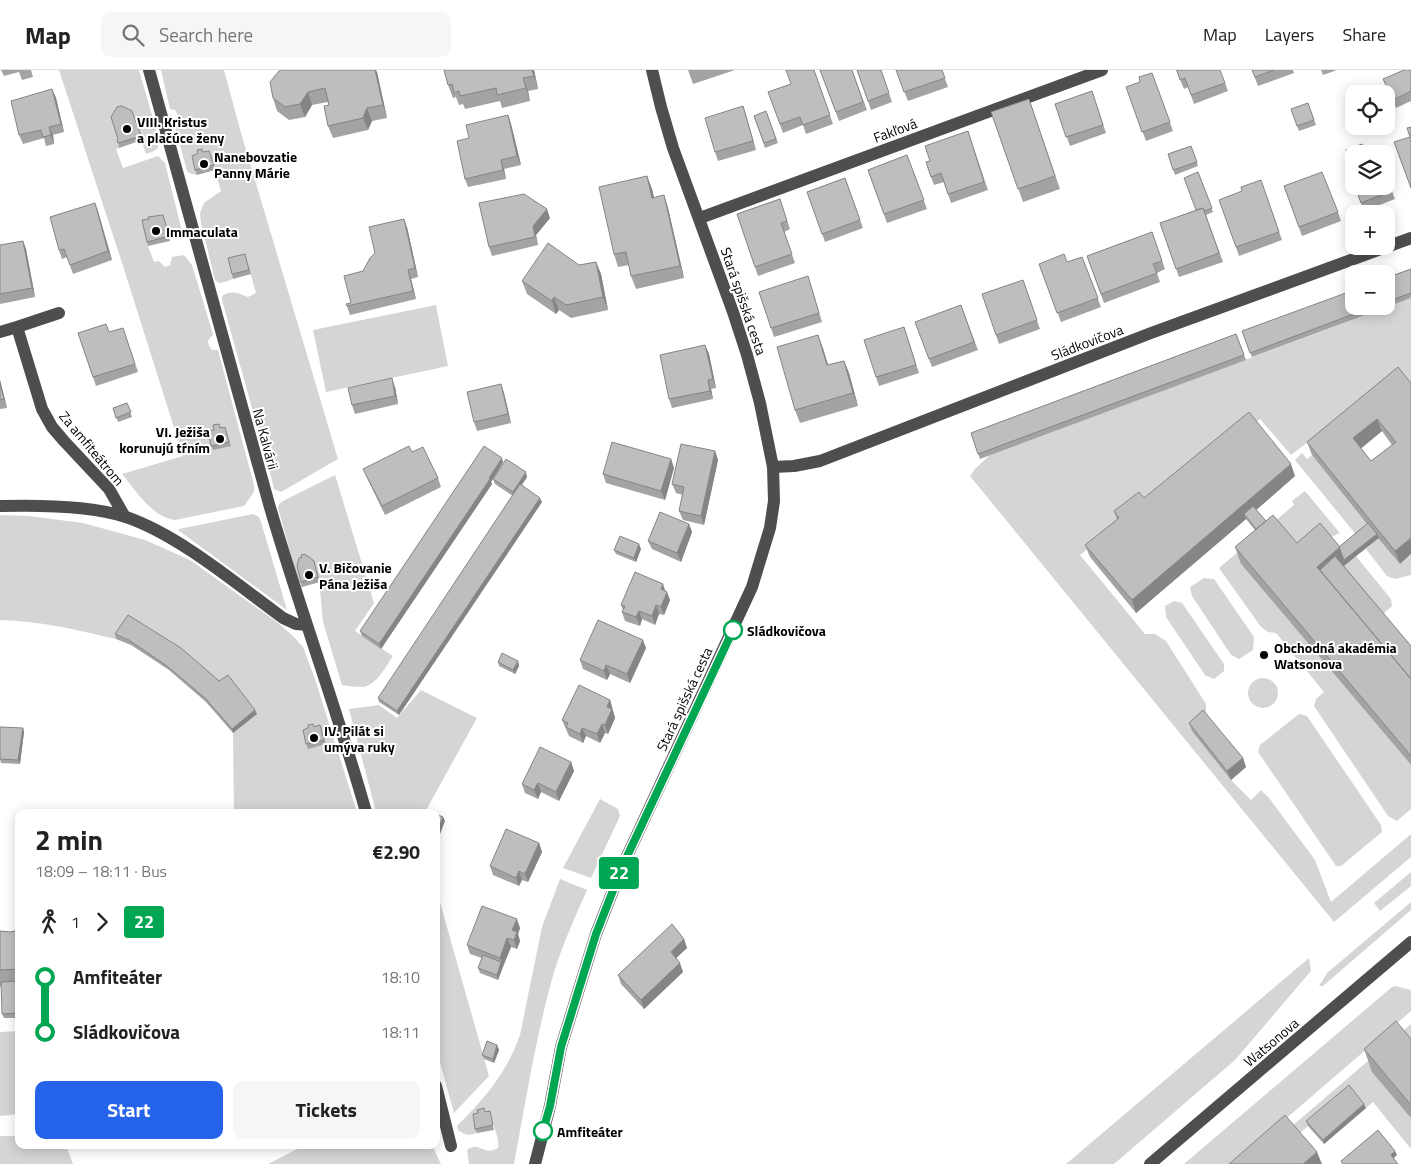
<!DOCTYPE html>
<html lang="en">
<head>
<meta charset="utf-8">
<style>
  body { margin:0; font-family:"Titillium Web",sans-serif; background:#f6f6f6; color:#222; height:100vh; display:flex; flex-direction:column; font-size:19px; white-space:nowrap }
  * { box-sizing:border-box; margin:0 }
  p { font-size:16px; color:#767676 }
  .icon { flex:none; width:28px; height:28px; fill:none; stroke:currentColor; stroke-width:2; stroke-linecap:round; stroke-linejoin:round }
  .map { position:relative; flex:1; overflow:hidden }
  .side { position:absolute; left:15px; top:739px; width:425px; height:340px; display:flex; flex-direction:column; background:#fff; border-radius:10px; box-shadow:0 2px 12px #0003 }
  .side>* { flex:none }
  .badge { padding:0 10px; border-radius:4px; font-size:18px; line-height:32px }
  .tools { position:absolute; left:1345px; top:15px; display:grid; gap:10px }
  .tools a { display:grid; place-items:center; width:50px; height:50px; border-radius:10px; background:#fff; box-shadow:0 2px 12px #0003; font-size:25px }
  .map>.badge { position:absolute; translate:-50% -50%; box-shadow:0 0 0 2px #fff }
  .legs { display:flex; align-items:center; gap:8px; height:55px; padding:0 20px; font-size:16px }
  .legs p { margin-inline-start:auto }
  .headline { display:flex; align-items:center; justify-content:space-between; height:85px; padding:0 20px }
  h1 { font-size:28px; font-weight:700; line-height:38px }
  .primary-button { display:flex; gap:10px; margin-top:auto; padding:10px 20px }
  .primary-button a { flex:1; height:58px; border-radius:10px; background:#2563eb; color:#fff; font-size:20px; font-weight:700; line-height:58px; text-align:center }
  .primary-button a+a { background:#f6f6f6; color:#222 }
  ul { padding:0 20px; list-style:none }
  li { display:flex; align-items:center; gap:18px; height:55px; font-size:19px }
  li i { display:grid; place-items:center; width:8px; height:100%; margin:0 6px; background:currentColor }
  li i::after { content:''; width:12px; height:12px; margin:-6px; border:4px solid; border-radius:50%; background:#fff }
  li p { margin-inline-start:auto }
  li:first-child i { background:linear-gradient(#0000 50%,currentColor 0) }
  li:last-child i { background:linear-gradient(currentColor 50%,#0000 0) }
  header { display:flex; align-items:center; gap:30px; box-sizing:border-box; height:70px; padding:0 25px; background:#fff; border-bottom:1px solid #e0e0e0 }
  header strong { font-size:24px }
  nav { display:flex; gap:28px; margin-inline-start:auto; font-size:18px }
  .search { width:350px; height:45px; background:#f6f6f6; display:flex; align-items:center; gap:12px; box-sizing:border-box; padding:0 18px; border-radius:10px; color:#767676; font-size:19px }
  .map>svg:first-child { display:block }
</style>
</head>
<body>
<header>
<strong>Map</strong>
<div class="search"><svg class="icon" aria-label="search" viewBox="0 0 24 24"><circle cx="10" cy="10" r="6"/><path d="M15 15l6 6"/></svg>Search here</div>
<nav><a>Map</a><a>Layers</a><a>Share</a></nav>
</header>
<div class="map">
<svg width="1411" height="1094" viewBox="0 0 1411 1094">
  <rect width="100%" height="100%" fill="#fff"/>
  <path fill="#d5d5d5" d="M59 0H139L158 66V78L154 81 146 84 140 67 118 74 119 78 116 79 123 98 158 86 165 93 182 161 179 166 148 174V176L154 192 159 191 165 197 170 195 172 187 184 185 192 195 213 264 208 271 209 276 212 280H218L254 415V422L244 436 175 450C152 447 136 421 122 404L183 386 124 199Z
    M161 0H224L241 63 338 389 281 422 274 419 269 398C274 395 275 393 273 387L265 385 222 230V226C232 220 237 223 248 227L256 223 250 202C240 204 228 213 219 213L215 210 201 153 200 143 204 133 221 121 210 85 197 105 189 103 187 101 174 53 179 47 175 40 170 39Z
    M1411 228V320L1308 372 1291 385 1260 349 1149 440 1118 454 1080 485 1145 564H1155L1166 571 1206 634V649L1231 710 1251 730 1261 720 1269 728 1315 790 1331 832 1411 764V787L1334 852 970 406 975 399 990 385Z
    M436 235 448 296 326 322 313 260Z
    M1302 383 1307 389 1312 385 1370 457 1358 467 1295 390Z
    M335 405 374 533 355 561 393 586C386 596 377 615 363 617 356 617 349 616 342 615L323 552 319 509 302 514V517H300L278 438 279 434 283 431Z
    M1305 421 1340 463 1326 469 1241 494 1411 695V739L1397 751 1388 746 1314 636 1316 629 1324 622 1276 563 1268 562 1261 557 1219 498 1294 435 1292 431Z
    M253 444 259 447 261 452 287 540 178 460 179 459Z
    M0 445 29 446 83 453 145 470 190 490 278 553 293 566 303 577 315 609 357 742H234L233 663 257 644 221 615 130 549 116 569C78 560 40 551 0 550Z
    M1379 468 1400 494 1411 484V505L1395 509 1387 506 1366 479Z
    M1355 485 1391 529 1392 536 1380 547 1340 499Z
    M1204 508 1214 509 1254 567 1253 580 1239 589 1231 585 1192 526 1190 517Z
    M1174 531 1182 533 1224 594V601L1214 609 1205 605 1166 547 1165 536Z
    M1248 623a15 15 0 1 1 30 0a15 15 0 1 1-30 0Z
    M421 620 477 648 425 742H376L349 639 379 635 397 648Z
    M1299 644 1307 646 1381 755 1382 762 1341 796H1336L1258 682 1260 675Z
    M600 729 618 739 620 746 591 808 563 798Z
    M1411 802V816L1380 841 1374 833Z
    M560 809 587 820C575 847 563 874 554 902 536 965 526 1030 514 1094H469L467 1080C479 1070 484 1087 498 1078 500 1070 493 1055 491 1046L474 1049 477 1063C469 1066 464 1065 458 1060L457 1056C486 1027 506 1004 520 965L542 857Z
    M436 818 489 1006 454 1043 436 978Z
    M1411 832V840L1323 916H1319L1327 903Z
    M1309 888 1311 901 1235 990 1114 1094H1066Z
    M1395 916 1411 920V941L1233 1094H1184L1392 917Z
    M1411 954V1079L1373 1032 1366 1038 1350 1020 1264 1094H1248Z
    M19 961V1044L0 1046V962Z
    M0 1066H19V1075H61L67 1078 73 1094H0Z
    M305 1075H432L441 1094H268Z"/>
  <g fill="none" stroke-linecap="round" stroke-linejoin="round">
    <path stroke="#4e4e4e" stroke-width="12" d="M149 0 269 434C299 537 337 639 366 742
      M700 148 1102 0
      M17 257 59 243
      M0 262 17 257 42 339 52 357 64 371 109 419 125 447
      M773 397 794 396 820 391 1151 263 1411 168
      M0 436C38 435 90 435 126 447 179 465 238 515 283 548L296 554 307 555
      M436 1016 451 1076
      M535 1094 550 1036 561 977 596 864 623 795 752 517 770 458 774 431 773 397 760 333 747 285 733 242 673 78 661 37 652 0
      M1150 1094 1411 872"/>
  </g>
  <path fill="#a3a3a3" fill-rule="evenodd" d="M1 0H32H31L33 7 22 10 19 2 4 6Z
    M444 0H534L538 19 528 21 530 31 502 38 500 31 465 39 463 34 459 35 456 27 453 28 448 15Z
    M688 0H735L693 14Z
    M814 0 833 54 806 64 803 55 783 63 768 22 791 14Z
    M820 0H852L867 40 839 51Z
    M857 0H881L892 32 871 40Z
    M896 0H942L948 17 908 31Z
    M1176 0 1225 13 1228 21 1194 34 1188 17 1184 19Z
    M1252 0H1293L1294 3 1258 16Z
    M1321 0H1337L1323 5Z
    M1411 0V31L1396 38 1383 9Z
    M377 2 387 48 372 51 368 60 333 68 328 56 329 35 328 32 312 35 305 47 289 50 277 41 273 28Z
    M1152 3 1173 61 1146 71 1126 17 1140 12Z
    M52 19 56 28 64 62 53 65 54 74 46 76 44 68 23 74 19 65Z
    M1092 21 1106 63 1070 76 1055 34Z
    M1029 29 1060 119 1023 132 991 42Z
    M1308 33 1316 55 1299 61 1291 39Z
    M743 36 756 80 718 91 715 82Z
    M132 41 142 70 119 78 118 73V69Z
    M766 41 778 73 765 78 754 46Z
    M508 45 511 54 521 95 504 99 506 109 468 117 465 109 469 68Z
    M968 61 988 120 951 133 944 112 934 115 931 107 930 91Z
    M1191 76 1198 96 1175 105 1168 84Z
    M209 81 215 100 197 105 195 100Z
    M907 85 927 139 887 153 868 100Z
    M1198 102 1213 142 1206 145 1223 192 1179 207 1160 153 1196 140Z
    M647 106 652 119 654 128 664 125 668 138 684 208 636 219 631 206 629 195 618 197 614 184Z
    M1386 106 1395 129 1364 141 1355 116Z
    M845 108 863 158 825 172 807 122Z
    M1261 110 1282 170 1239 186 1236 177Z
    M1284 116 1338 142 1341 151 1302 166Z
    M780 129 790 159 784 162 795 193 758 206 737 144Z
    M95 133 112 190 73 204 67 187 62 189 59 180Z
    M163 145 170 171 148 176 147 172Z
    M550 148 536 165 538 175 492 186 489 177Z
    M407 157 418 207 411 209 416 229 350 245 346 234 351 233 363 201Z
    M1152 162 1165 199 1157 203 1160 212 1104 233 1087 186Z
    M23 171 26 179 35 227 0 234V175Z
    M1082 187 1101 237 1061 252 1039 194 1067 192Z
    M246 188 251 204 233 209 232 204Z
    M596 192 601 204 608 240 571 248 559 240 556 244 527 224 522 211 579 195Z
    M1411 199V228L1252 287 1242 261 1354 236H1386V208Z
    M1023 210 1040 259 999 274 996 265Z
    M811 215 822 252 774 267 771 258Z
    M961 235 978 280 932 297 915 252Z
    M123 258 138 302 96 316 78 263 109 262Z
    M1236 264 1246 290 980 389 971 363Z
    M818 265 828 295 844 291 849 303 858 336 800 353 795 340Z
    M907 266 919 303 879 316 876 307Z
    M705 275 709 284 716 318 711 319 713 329 672 338 669 329Z
    M1398 297 1400 494 1378 468 1344 496 1411 576V695L1241 494 1235 477 1255 460 1246 449 1136 543 1090 487 1085 475 1117 450 1114 441 1144 428 1295 406 1256 440 1266 451 1297 473 1339 477 1367 454 1312 385 1307 372ZM1382 361 1392 375 1371 391 1361 378Z
    M0 310 7 338 0 339Z
    M501 314 504 323 511 353 477 361 474 352Z
    M395 317 398 334 355 344 352 335Z
    M127 333 132 347 118 352 113 338Z
    M219 354 220 358 225 357 231 376 213 380 211 376 214 360Z
    M715 381 718 390 704 455 683 450 679 441 683 425 676 423 672 414Z
    M412 382 438 408 441 417 385 445 367 408 363 399Z
    M671 389 674 398 665 430 606 413 603 404Z
    M503 392 494 407H527L522 415 542 432 399 645 379 632 378 628 513 426 495 414 493 409 491 412 492 414 381 579 362 566 360 561Z
    M689 454 692 462 681 492 652 479 648 471Z
    M641 479 636 492 616 484 614 480Z
    M306 486 314 491 320 512 302 517 301 512Z
    M666 521 670 530 664 545 659 544 655 555 642 549 640 556 625 551 622 542 623 540 621 535Z
    M115 564 219 611 257 644 233 663 206 632 169 600 131 575 116 569Z
    M646 578 630 613 610 604 607 610 583 599 580 590Z
    M518 591 519 596 515 604 499 596 498 592Z
    M610 630 615 648 608 664 605 663 600 673 586 666 583 673 569 666 562 650Z
    M1189 653 1243 688 1246 697 1231 710 1192 661Z
    M320 655 326 674 308 679 306 674 314 657Z
    M23 658 24 662 20 694 1 693 0 689Z
    M571 692 574 701 559 731 541 722 538 729 525 723 522 714Z
    M539 773 542 782 528 812 522 810 519 816 493 805 490 796Z
    M520 858 518 864 520 871 517 879 511 877 498 910 480 903 478 898 482 888 470 884 467 875Z
    M19 860V948H4L2 944V917H0V861L10 862Z
    M684 869 687 878 676 888 683 902 644 939 621 914 618 905Z
    M1411 969V1048L1372 1002 1364 979Z
    M497 975 499 980 494 993 484 989 482 985Z
    M484 1038 486 1042 490 1041 494 1060 477 1063 475 1059 478 1043Z
    M1366 1038 1324 1074 1308 1056 1306 1051Z"/>
  <path fill="#858585" d="M375 0H376L377 2 387 48 383 35Z
    M532 0H534L538 19 534 6Z
    M523 8 528 21 530 31 526 18Z
    M52 19 56 28 64 62 61 54Z
    M308 22 312 35 305 47 300 34Z
    M743 36 746 45 756 80 753 71Z
    M367 38 372 51 368 60 363 48Z
    M508 45 511 54 521 95 517 86Z
    M49 57 53 65 54 74 51 65Z
    M501 90 504 99 506 109 503 100Z
    M647 106 652 119 657 141 652 128Z
    M664 125 668 138 684 208 680 196Z
    M95 133 98 141 112 190 108 181Z
    M547 139 550 148 536 165 538 175 533 156Z
    M404 149 407 157 418 207 415 198Z
    M23 171 26 179 35 227 32 218Z
    M596 192 601 204 608 240 603 227Z
    M408 200 411 209 416 229 413 221Z
    M554 227 559 240 556 244 552 231Z
    M818 265 823 278 832 308 827 295Z
    M705 275 709 284 716 318 713 309Z
    M844 291 849 303 858 336 853 323Z
    M392 308 395 317 398 334 395 326Z
    M0 310 7 338 4 329 0 314Z
    M708 310 711 319 713 329 710 321Z
    M501 314 504 323 511 353 508 344Z
    M1377 349 1382 361 1358 381 1353 368Z
    M715 381 718 390 704 455 701 446Z
    M502 388 503 392 491 412 492 414 381 579 379 574 489 408Z
    M671 389 674 398 665 430 661 421Z
    M1291 394 1295 406 1247 448 1244 444 1246 449 1136 543 1132 530Z
    M526 402 527 407 514 426 513 422Z
    M540 428 542 432 399 645 397 641Z
    M689 454 692 462 681 492 677 483Z
    M1377 464 1379 468 1346 494 1327 510 1317 497 1340 477Z
    M1411 468V484L1400 494 1395 481Z
    M639 474 641 479 636 492 634 488Z
    M663 514 666 523 661 519Z
    M667 522 670 530 664 545 661 537Z
    M656 535 659 544 655 555 652 546Z
    M639 541 642 549 640 556 636 547Z
    M643 570 646 578 630 613 627 604Z
    M518 591 519 596 515 604 513 600Z
    M606 595 610 604 607 610 604 601Z
    M610 630 615 648 608 664 605 655 607 637Z
    M255 640 257 644 233 663 232 659Z
    M602 654 605 663 600 673 597 664Z
    M23 658 24 662 20 694 18 690Z
    M582 658 586 666 583 673 580 664Z
    M1243 688 1246 697 1231 710 1227 701Z
    M571 692 574 701 559 731 556 722Z
    M538 713 541 722 538 729 534 720Z
    M443 747 445 751 437 772 436 765Z
    M539 773 542 782 528 812 525 804Z
    M519 801 522 810 519 816 516 808Z
    M517 849 520 858 518 864 520 871 517 879 514 870 512 860Z
    M507 868 511 877 503 896 500 888Z
    M684 869 687 878 674 890 671 882Z
    M501 892 503 896 498 910 497 905Z
    M680 893 683 902 644 939 641 930Z
    M497 975 499 980 494 993 493 989Z
    M1364 1034 1366 1038 1324 1074 1323 1070Z
    M1395 1081 1397 1085 1393 1089 1391 1085Z
    M1317 1082 1322 1094H1303Z"/>
  <path fill="#bebebe" stroke="#858585" fill-rule="evenodd" d="M281 0H375L383 35 367 38 363 48 328 56 324 36 329 35 325 18 308 22 300 34 285 37 273 28 270 12 279 1Z
    M444 0H532L534 6 523 8 526 18 497 25 496 18 460 26 459 21 454 23 452 14 448 15Z
    M786 0H814L830 45 803 55 800 47 780 54 768 22 791 14Z
    M820 0H852L863 32 836 42Z
    M857 0H881L889 23 868 31Z
    M896 0H942L945 8 904 22Z
    M1177 0H1220L1225 13 1191 25 1185 8 1180 10Z
    M1252 0H1274L1255 7Z
    M1404 0H1411V21L1393 30 1383 9Z
    M1152 3 1170 52 1142 62 1126 17 1140 12 1139 7Z
    M52 19 61 54 49 57 51 65 43 67 41 60 19 65 11 31Z
    M1092 21 1103 55 1066 67 1055 34Z
    M1029 29 1055 106 1018 119 991 42Z
    M1308 33 1314 50 1297 56 1291 39Z
    M122 36 132 41 141 66 118 73 117 70 118 69 111 47 117 37Z
    M743 36 753 71 715 82 705 48Z
    M766 41 776 69 764 73 754 46Z
    M508 45 517 86 501 90 503 100 465 109 457 71 469 68 466 55Z
    M1411 57V118L1394 72 1410 67 1407 58Z
    M968 61 984 112 948 124 941 103 931 107 926 92 930 91 925 76Z
    M1362 74 1366 84H1354V101L1346 80Z
    M1191 76 1197 92 1173 100 1168 84Z
    M202 79V82L209 81 214 95 195 100 192 86 198 83 197 80Z
    M907 85 924 130 884 144 868 100Z
    M1198 102 1212 138 1204 141 1203 138 1196 140 1184 108Z
    M1322 102 1338 142 1299 157 1284 116Z
    M647 106 652 128 664 125 680 196 631 206 626 182 614 184 599 117Z
    M1386 106 1392 121 1361 133 1355 116H1386Z
    M845 108 860 150 822 164 807 122Z
    M1261 110 1279 162 1236 177 1219 130 1242 121 1241 117Z
    M524 124 547 139 533 156 535 167 489 177 479 133Z
    M780 129 787 151 781 153 792 184 755 197 737 144Z
    M95 133 108 181 70 195 64 179 59 180 50 147Z
    M1203 138 1219 183 1176 199 1160 153Z
    M163 145 169 166 147 172 142 150 149 149 148 147Z
    M404 149 415 198 408 200 413 221 347 236 346 234 351 233 344 206 363 201 370 188 375 183 369 157Z
    M1152 162 1162 191 1153 194 1157 203 1101 224 1087 186Z
    M23 171 32 218 0 224V175Z
    M548 173 579 195 596 192 603 227 566 235 554 227 552 231 522 211Z
    M245 184 249 200 232 204 228 188Z
    M1064 184 1067 192 1082 187 1098 228 1057 243 1039 194Z
    M1411 199V223L1386 232V208Z
    M808 206 819 243 771 258 759 222Z
    M1023 210 1037 250 996 265 982 224Z
    M1354 220V236H1375L1250 283 1242 261Z
    M961 235 974 272 929 289 915 252Z
    M106 254 109 262 123 258 135 294 93 307 78 263Z
    M904 257 916 295 876 307 864 270Z
    M1236 264 1244 285 978 384 971 363Z
    M818 265 827 295 844 291 853 323 795 340 777 277Z
    M705 275 713 309 708 310 710 321 669 329 660 285Z
    M1398 297 1411 313V468L1395 481 1307 372ZM1377 349 1396 372 1371 391 1353 368Z
    M392 308 395 326 352 335 348 318Z
    M0 314 4 329 0 330Z
    M501 314 508 344 474 352 467 322Z
    M127 333 131 342 116 348 113 338Z
    M1249 342 1291 394 1132 530 1085 475 1119 448 1114 441 1139 422 1144 428Z
    M219 354 220 358 225 357 229 372 211 376 208 361 214 360 213 355Z
    M612 372 671 389 661 421 603 404Z
    M681 374 715 381 701 446 679 441 684 417 672 414Z
    M409 376 412 382 423 377 438 408 382 436 363 399Z
    M484 376 502 388 489 408 490 409 379 574 360 561Z
    M506 389 526 402 513 422 493 409Z
    M520 414 540 428 397 641 378 628Z
    M1253 436 1266 451 1256 459 1244 444Z
    M660 442 689 454 677 483 648 471Z
    M1273 445 1297 473 1320 453 1340 477 1317 497 1411 609V686L1235 477Z
    M1368 453 1377 464 1344 490 1339 477Z
    M620 466 639 474 634 488 614 480Z
    M305 484 306 486H308L314 491 318 507 301 512 297 496 299 488 302 487 301 485Z
    M1335 486 1411 576V609L1320 500Z
    M635 502 663 514 661 519 667 522 661 537 656 535 652 546 639 541 636 547 622 542 625 536 621 535Z
    M128 545 181 578 219 611 228 605 255 640 232 659 205 628 167 596 129 570 115 564Z
    M598 550 643 570 627 604 606 595 604 601 580 590Z
    M502 583 518 591 513 600 498 592Z
    M579 615 610 630 607 637 612 639 605 655 602 654 597 664 582 658 580 664 566 657 568 653 562 650Z
    M1203 640 1243 688 1227 701 1189 653Z
    M313 654 314 657 320 655 324 670 306 674 303 660 308 658V655Z
    M0 657 23 658 18 690 0 689Z
    M540 677 571 692 556 722 538 713 534 720 522 714Z
    M436 744 443 747 436 765Z
    M506 759 539 773 525 804 519 801 516 808 490 796Z
    M482 836 517 849 512 860 517 862 514 870 507 868 500 888 467 875Z
    M672 854 684 869 671 882 680 893 641 930 618 905Z
    M19 860V899L0 900V861L10 862Z
    M483 885 501 892 497 905 478 898Z
    M19 911V943L2 944 1 912Z
    M1396 951 1411 969V1035L1364 979Z
    M487 971 497 975 493 989 482 985Z
    M1349 1015 1364 1034 1323 1070 1306 1051Z
    M484 1038 485 1042 490 1041 493 1055 475 1059 473 1044 478 1043 477 1040Z
    M1285 1045 1317 1082 1303 1094H1229Z
    M1378 1060 1395 1081 1391 1085 1398 1094H1343L1341 1091Z"/>
  <g fill="none" stroke-linecap="round" stroke-linejoin="round">
    <defs>
      <path id="line-1" d="M543 1061 550 1036 561 977 596 864 623 795 733 560"/>
    </defs>
    <use href="#line-1" stroke="#fff" stroke-width="11"/>
    <use href="#line-1" stroke="#00a651" stroke-width="8"/>
  </g>
  <g fill="#000" stroke="#fff" stroke-width="2">
    <circle cx="127" cy="59" r="5"/>
    <circle cx="204" cy="94" r="5"/>
    <circle cx="156" cy="161" r="5"/>
    <circle cx="220" cy="369" r="5"/>
    <circle cx="309" cy="505" r="5"/>
    <circle cx="1264" cy="585" r="5"/>
    <circle cx="314" cy="668" r="5"/>
  </g>
  <g fill="#fff" stroke="#00a651" stroke-width="2.5">
    <circle cx="733" cy="560" r="9"/>
    <circle cx="543" cy="1061" r="9"/>
  </g>
  <g text-anchor="middle" dominant-baseline="central" stroke-width="4" stroke-linejoin="round" paint-order="stroke">
    <g font-size="14" font-weight="bold" fill="#000" stroke="#fff" text-anchor="start">
      <text x="137" y="51">VIII. Kristus<tspan x="137" dy="16">a plačúce ženy</tspan></text>
      <text x="214" y="86">Nanebovzatie<tspan x="214" dy="16">Panny Márie</tspan></text>
      <text x="166" y="161">Immaculata</text>
      <text x="210" y="361" text-anchor="end">VI. Ježiša<tspan x="210" dy="16">korunujú tŕním</tspan></text>
      <text x="319" y="497">V. Bičovanie<tspan x="319" dy="16">Pána Ježiša</tspan></text>
      <text x="1274" y="577">Obchodná akadémia<tspan x="1274" dy="16">Watsonova</tspan></text>
      <text x="324" y="660">IV. Pilát si<tspan x="324" dy="16">umýva ruky</tspan></text>
    </g>
    <g font-size="14" fill="#000" stroke="#fff">
      <text transform="translate(895 60) rotate(-20)">Fakľová</text>
      <text transform="translate(744 231) rotate(71)">Stará spišská cesta</text>
      <text transform="translate(1087 272) rotate(-21)">Sládkovičova</text>
      <text transform="translate(266 369) rotate(75)">Na Kalvárii</text>
      <text transform="translate(92 378) rotate(50)">Za amfiteátrom</text>
      <text transform="translate(684 629) rotate(-65)">Stará spišská cesta</text>
      <text transform="translate(1271 972) rotate(-40)">Watsonova</text>
    </g>
    <g font-size="14" font-weight="bold" fill="#000" stroke="#fff" text-anchor="start">
      <text x="747" y="560">Sládkovičova</text>
      <text x="557" y="1061">Amfiteáter</text>
    </g>
  </g>
</svg>
<div class="tools">
<a><svg class="icon" aria-label="locate" viewBox="0 0 24 24"><circle cx="12" cy="12" r="6"/><path d="M12 2v4M12 18v4M2 12h4M18 12h4"/></svg></a>
<a><svg class="icon" aria-label="layers" viewBox="0 0 24 24"><path d="M12 4l9 5-9 5-9-5zM3 14l9 5 9-5"/></svg></a>
<a>+</a>
<a>−</a>
</div>
<b class="badge" style="left:619px;top:803px;background:#00a651;color:#fff">22</b>
<section class="side">
<div class="headline"><div><h1>2 min</h1><p>18:09 – 18:11 · Bus</p></div><b>€2.90</b></div>
<div class="legs"><svg class="icon" aria-label="walk" viewBox="0 0 24 24"><circle cx="13" cy="4" r="2"/><path d="M13 8l-2 6 4 7M11 14l-3 7M7 12l3-4h3l4 4"/></svg>1<svg class="icon" aria-label="forward" viewBox="0 0 24 24"><path d="M9 5l7 7-7 7"/></svg><b class="badge" style="background:#00a651;color:#fff">22</b></div>
<ul>
<li><i style="color:#00a651"></i><b>Amfiteáter</b><p>18:10</p></li>
<li><i style="color:#00a651"></i><b>Sládkovičova</b><p>18:11</p></li>
</ul>
<div class="primary-button"><a>Start</a><a>Tickets</a></div>
</section>
</div>
</body>
</html>
